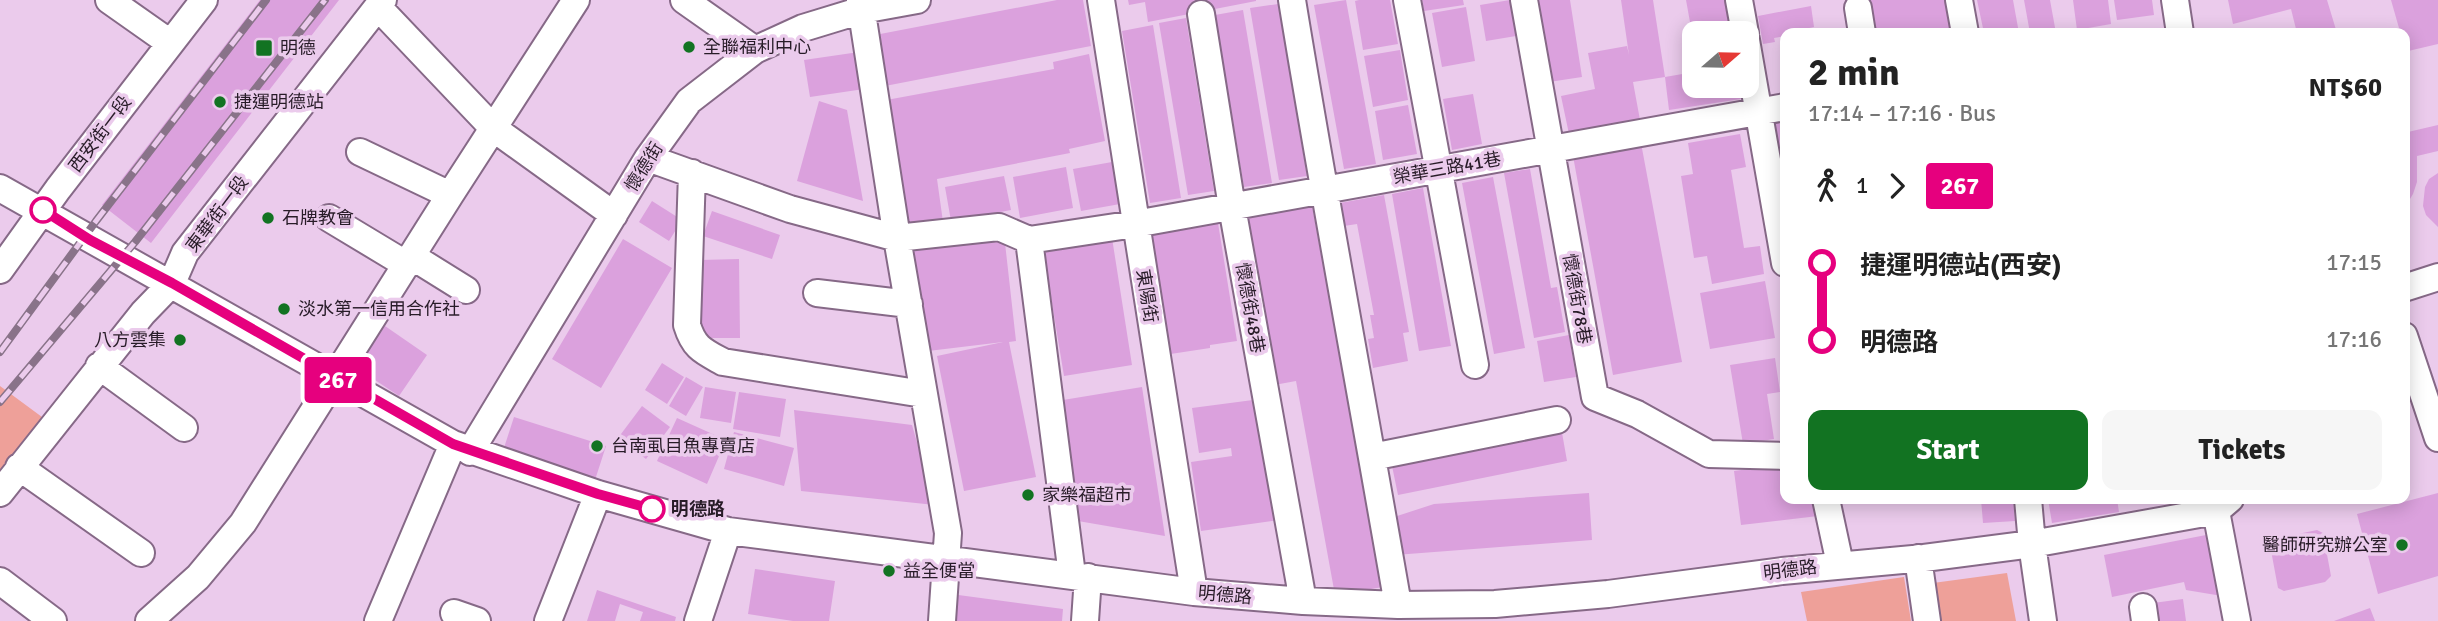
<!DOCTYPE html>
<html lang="en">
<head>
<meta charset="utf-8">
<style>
  body { margin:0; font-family:Signika,"Noto Sans TC",sans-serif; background:#f6f6f6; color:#222; height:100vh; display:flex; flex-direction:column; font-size:26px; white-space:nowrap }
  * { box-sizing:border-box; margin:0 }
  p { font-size:23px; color:#767676 }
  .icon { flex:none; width:38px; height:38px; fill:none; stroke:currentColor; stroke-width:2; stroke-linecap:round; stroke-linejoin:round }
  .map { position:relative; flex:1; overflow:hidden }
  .panel { position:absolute; left:1780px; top:28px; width:630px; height:476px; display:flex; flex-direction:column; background:#fff; border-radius:14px; box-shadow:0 4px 18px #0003 }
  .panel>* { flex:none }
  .badge { padding:0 14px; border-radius:5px; font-size:24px; line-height:46px }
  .needle { width:46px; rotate:70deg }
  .fabs { position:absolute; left:1682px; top:21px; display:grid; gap:14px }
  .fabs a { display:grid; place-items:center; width:77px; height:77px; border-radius:14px; background:#fff; box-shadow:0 4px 18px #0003; font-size:35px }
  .map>.badge { position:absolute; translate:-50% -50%; box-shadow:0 0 0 4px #fff }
  .legs { display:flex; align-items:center; gap:10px; height:77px; padding:0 28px; font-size:23px }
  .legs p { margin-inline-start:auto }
  .summary { display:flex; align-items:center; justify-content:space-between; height:119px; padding:0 28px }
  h1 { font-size:38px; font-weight:700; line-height:52px }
  .cta { display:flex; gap:14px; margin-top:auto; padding:14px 28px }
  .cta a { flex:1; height:80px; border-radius:14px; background:#127322; color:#fff; font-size:28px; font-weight:700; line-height:80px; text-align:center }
  .cta a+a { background:#f6f6f6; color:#222 }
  ul { padding:0 28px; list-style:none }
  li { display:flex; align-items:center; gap:24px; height:77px; font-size:26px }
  li i { display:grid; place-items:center; width:10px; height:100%; margin:0 9px; background:currentColor }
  li i::after { content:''; width:18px; height:18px; margin:-9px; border:5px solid; border-radius:50%; background:#fff }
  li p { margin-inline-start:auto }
  li:first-child i { background:linear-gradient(#0000 50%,currentColor 0) }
  li:last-child i { background:linear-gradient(currentColor 50%,#0000 0) }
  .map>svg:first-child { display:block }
</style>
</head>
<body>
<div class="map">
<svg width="2438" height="621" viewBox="0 0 2438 621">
  <rect width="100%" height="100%" fill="#ebcbec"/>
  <path fill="#eea099" d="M0 386 42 417 0 471Z
    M2007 573 2016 621H1939L1933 583Z
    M1904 577 1911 621H1807L1801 592Z"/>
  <path fill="#dba1dd" d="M260 0H339L151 243 102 205Z
    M1057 0H1083L1091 46 885 86 875 35Z
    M1128 0H1256V1L1148 22 1145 2 1129 5Z
    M1346 0 1376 164 1344 169 1314 5Z
    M1359 0H1390L1398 44 1363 50 1355 1Z
    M1422 0H1463L1464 5 1424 11Z
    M1510 0 1516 36 1486 41 1480 5Z
    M1537 0H1570L1582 77 1549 82Z
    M1621 0H1653L1665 77 1694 72V86H1739L1741 99 1669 110 1665 77 1633 82 1640 120 1569 134 1561 96 1595 89 1588 53 1627 46 1629 55Z
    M1686 0H1725L1730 33H1692Z
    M1860 0H1946L1952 33H1866Z
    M1977 0H2013L2019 33H1984Z
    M2024 0H2050L2056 33H2030Z
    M2073 0H2108L2111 24 2077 30Z
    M2114 0H2152L2154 15 2117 20Z
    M2228 0H2327L2337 33H2297L2291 9 2233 24Z
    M2391 0H2438V44L2404 52V33H2382L2399 28Z
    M1278 4 1307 176 1279 180 1250 8Z
    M1811 6 1814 27 1785 33V36L1774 38 1775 42 1763 44 1758 16Z
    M1466 7 1475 61 1442 67 1432 13Z
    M1243 10 1272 183 1244 187 1215 15Z
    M1186 18 1214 191 1188 195 1159 23Z
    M1153 25 1181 198 1150 203 1122 31Z
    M1400 50 1408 100 1373 107 1364 56Z
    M859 52 864 89 810 97 804 60Z
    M1089 54 1105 141 1069 149 1070 153 937 179 944 229 903 235 881 101 1054 69 1053 62Z
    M1473 94 1482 144 1452 150 1443 99Z
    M819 101 847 110 863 201 797 181Z
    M1408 105 1417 154 1383 160 1375 111Z
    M1785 120V176H1784L1775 122Z
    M2438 125V151L2417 156V182L2413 194 2404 209V127L2408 132Z
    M1740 134 1746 167 1731 170 1744 248 1760 246 1764 274 1712 284 1707 256 1694 258 1681 176 1693 174 1688 143Z
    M1641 143 1682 362 1613 375 1573 156Z
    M1112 162 1120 204 1081 211 1073 169Z
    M1066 167 1073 208 1020 218 1013 177Z
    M1530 169 1551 288 1557 287 1565 332 1534 338 1504 173Z
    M2438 173V227L2426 215 2423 206 2425 187 2429 179Z
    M1004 176 1011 210 951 221 945 187Z
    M1493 177 1525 348 1494 354 1462 183Z
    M1423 188 1451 346 1419 351 1392 194Z
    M1384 195 1409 332 1403 333 1408 361 1373 368 1368 339 1374 338 1370 315H1374L1357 224 1344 226 1340 203Z
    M652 201 682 220 669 241 639 222Z
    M1312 206 1383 587 1335 595 1296 381 1268 386 1237 220Z
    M712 211 780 235 772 259 703 236Z
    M1218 223 1237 341 1210 345V348L1164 355 1145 234Z
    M1004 234 1016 341 1009 342 1036 477 964 491 937 356 1003 342 920 352 908 245Z
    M1112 238 1132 365 1064 376 1043 249Z
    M623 239 672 268 601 388 552 359Z
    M739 259 740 338H702L700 260Z
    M1765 281 1775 338 1710 349 1700 293Z
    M385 326 427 355 399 396 357 368Z
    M1569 335 1576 377 1544 382 1537 341Z
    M1775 358 1780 392 1767 394 1774 439 1743 444 1730 365Z
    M662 363 684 377 667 404 645 390Z
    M686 377 703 387 686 416 669 406Z
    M705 387 736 392 731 423 700 418Z
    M1142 387 1165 536 1078 521 1063 400Z
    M739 392 786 399 780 437 733 429Z
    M1253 400 1260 442 1268 441 1279 520 1201 531 1191 462 1232 456 1231 448 1199 453 1192 408Z
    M642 406 670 427 646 459 618 438Z
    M794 410 912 425 935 505 801 491Z
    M514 417 606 446 595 480 503 451Z
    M677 418 726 440 707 484 657 461Z
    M1561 427 1567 461 1398 495 1391 461Z
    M734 432 794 448 784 486 724 469Z
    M1785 464V499H1815L1818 516 1741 525 1734 471Z
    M1589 493 1592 540 1395 555 1391 518 1434 504Z
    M2438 493V576L2378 594 2357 514Z
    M1981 499H2013L2015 521 1983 523Z
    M2048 499H2117L2119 512 2052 523Z
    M2317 530 2323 533 2331 576 2325 582 2284 591 2278 588 2270 545 2274 539Z
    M2206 535 2215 542 2225 594 2216 595 2186 590 2184 582 2112 597 2104 555Z
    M755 569 835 581 829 621H793L748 614Z
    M597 590 676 617 675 621H640L643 612 620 604 615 621H587Z
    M951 594 1063 609 1062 621H947Z
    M2183 599 2186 621H2156L2153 603Z
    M2370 608 2375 621H2334Z"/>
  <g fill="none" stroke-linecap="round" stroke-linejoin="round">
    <defs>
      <path id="minor" d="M109 0 170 43
        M684 0 755 50
        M860 0 897 238 948 533 942 621
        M1101 0 1194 592
        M1292 0C1325 202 1363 403 1398 605
        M1407 0 1475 365
        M1524 0 1595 397 1637 414 1709 454 1785 456
        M1739 0 1745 33
        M1959 0 1965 33
        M2175 0 2180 33
        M378 7 493 128 614 215
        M1858 8 1862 33
        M1201 14 1232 207 1303 601
        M1746 40 1785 263
        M360 152 450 195
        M648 158 790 209 897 238 999 227 1029 240
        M692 173 687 325C694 348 703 351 723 362L923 394
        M0 188 453 444 598 494 728 531 1194 592 1303 601 1398 605 1495 604 1608 594 1782 571 1924 558 2032 544 2216 511 2230 499
        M329 218 407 265
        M413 257 466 290
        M0 270 58 189 204 0
        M2404 288 2438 277
        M817 293 909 304
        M2404 336 2438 438
        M99 366 184 428
        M470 452 648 158 689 101 755 50 803 28 862 10 917 0
        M1372 457 1557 420
        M19 467 141 553
        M0 493 143 313 172 283 185 253 383 0
        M1826 499 1840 564
        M2028 499 2032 544 2043 621
        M2216 511 2237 621
        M1918 558 1927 621
        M1072 575 1029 240 1135 224 1785 107
        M0 581 53 621
        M2143 607 2145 621
        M454 613 477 621
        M149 621 198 577 243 523 450 195 576 0
        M378 621 453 444
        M548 621 598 494
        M698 621 728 531
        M1085 621 1088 577"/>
    </defs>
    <use href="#minor" stroke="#866987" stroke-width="30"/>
    <use href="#minor" stroke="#fff" stroke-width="26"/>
    <defs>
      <path id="rail" d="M0 352 96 221 266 0
        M0 402 135 242 325 0"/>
    </defs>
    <use href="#rail" stroke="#897389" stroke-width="8"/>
    <use href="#rail" stroke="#ebcbec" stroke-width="5" stroke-dasharray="16" stroke-linecap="butt"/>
  </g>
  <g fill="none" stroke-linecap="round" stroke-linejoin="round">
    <defs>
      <path id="line-1" d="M43 210 90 240 172 283 453 444 598 494 652 509"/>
    </defs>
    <use href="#line-1" stroke="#fff" stroke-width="16"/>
    <use href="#line-1" stroke="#e6007e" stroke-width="10"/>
  </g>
  <g fill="#127322" stroke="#ebcbec" stroke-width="2.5">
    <circle cx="689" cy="47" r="7"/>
    <rect x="255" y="39" width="18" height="18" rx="3.5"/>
    <circle cx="220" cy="102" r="7"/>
    <circle cx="268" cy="218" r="7"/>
    <circle cx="284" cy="309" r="7"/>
    <circle cx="180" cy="340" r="7"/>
    <circle cx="597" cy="446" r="7"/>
    <circle cx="1028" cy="495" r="7"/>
    <circle cx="2402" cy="545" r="7"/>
    <circle cx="889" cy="571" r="7"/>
  </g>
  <g fill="#fff" stroke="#e6007e" stroke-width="3.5">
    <circle cx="43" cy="210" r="12"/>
    <circle cx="652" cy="509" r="12"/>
  </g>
  <g text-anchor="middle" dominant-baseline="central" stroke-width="7" stroke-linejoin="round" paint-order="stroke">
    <g font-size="18" fill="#281c28" stroke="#ebcbec" text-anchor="start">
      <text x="703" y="47">全聯福利中心</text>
      <text x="280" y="48">明德</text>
      <text x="234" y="102">捷運明德站</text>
      <text x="282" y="218">石牌教會</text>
      <text x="298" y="309">淡水第一信用合作社</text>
      <text x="166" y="340" text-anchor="end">八方雲集</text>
      <text x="611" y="446">台南虱目魚專賣店</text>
      <text x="1042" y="495">家樂福超市</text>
      <text x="2388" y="545" text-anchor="end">醫師研究辦公室</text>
      <text x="903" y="571">益全便當</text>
    </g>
    <g font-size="18" fill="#281c28" stroke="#ebcbec">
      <text transform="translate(100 134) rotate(-53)">西安街一段</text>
      <text transform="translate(644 167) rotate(-58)">懷德街</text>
      <text transform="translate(1447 168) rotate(-10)">榮華三路41巷</text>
      <text transform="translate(217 214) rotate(-53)">東華街一段</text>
      <text transform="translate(1147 296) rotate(81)">東陽街</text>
      <text transform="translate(1577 299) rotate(80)">懷德街78巷</text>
      <text transform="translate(1250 308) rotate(80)">懷德街48巷</text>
      <text transform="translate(1790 570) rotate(-7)">明德路</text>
      <text transform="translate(1225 595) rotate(5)">明德路</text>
    </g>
    <g font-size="18" font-weight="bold" fill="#281c28" stroke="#ebcbec" text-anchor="start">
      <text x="671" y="509">明德路</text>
    </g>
  </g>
</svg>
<div class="fabs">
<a><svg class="needle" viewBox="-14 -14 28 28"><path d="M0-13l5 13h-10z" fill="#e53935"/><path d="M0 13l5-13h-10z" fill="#767676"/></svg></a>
</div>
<b class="badge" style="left:338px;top:380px;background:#e6007e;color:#fff">267</b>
<section class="panel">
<div class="summary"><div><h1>2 min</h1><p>17:14 – 17:16 · Bus</p></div><b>NT$60</b></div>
<div class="legs"><svg class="icon" aria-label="walk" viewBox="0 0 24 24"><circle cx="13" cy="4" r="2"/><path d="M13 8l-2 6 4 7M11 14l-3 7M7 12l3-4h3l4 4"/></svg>1<svg class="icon" aria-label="forward" viewBox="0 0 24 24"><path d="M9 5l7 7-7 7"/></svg><b class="badge" style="background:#e6007e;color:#fff">267</b></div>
<ul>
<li><i style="color:#e6007e"></i><b>捷運明德站(西安)</b><p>17:15</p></li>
<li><i style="color:#e6007e"></i><b>明德路</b><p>17:16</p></li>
</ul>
<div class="cta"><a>Start</a><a>Tickets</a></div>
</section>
</div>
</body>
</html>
